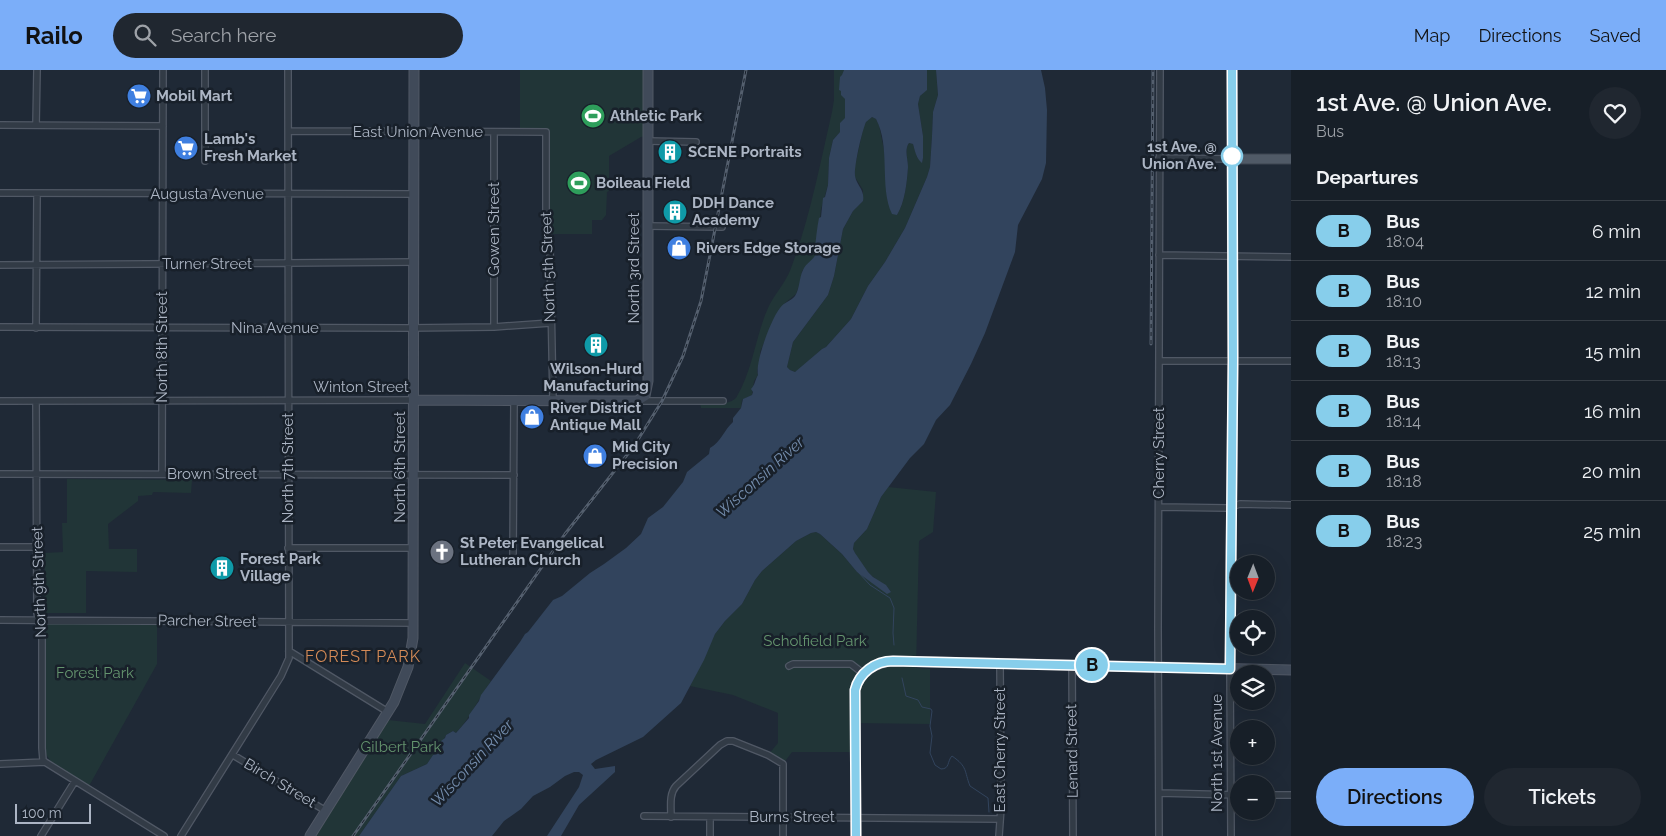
<!DOCTYPE html>
<html lang="en">
<head>
<meta charset="utf-8">
<style>
  body { margin:0; font-family:Raleway,sans-serif; background:#202730; color:#f1f3f6; height:100vh; display:flex; flex-direction:column; font-size:19px; white-space:nowrap }
  * { box-sizing:border-box; margin:0 }
  p { font-size:16px; color:#9ea2a8 }
  .icon { flex:none; width:28px; height:28px; fill:none; stroke:currentColor; stroke-width:2; stroke-linecap:round; stroke-linejoin:round }
  .map { position:relative; flex:1; overflow:hidden }
  .side { display:flex; flex-direction:column; background:#171f28; width:375px }
  .side>* { flex:none }
  .badge { padding:0 10px; border-radius:16px; font-size:18px; line-height:32px }
  .needle { width:32px; rotate:181deg }
  .tools { position:absolute; left:1230px; top:485px; display:grid; gap:10px }
  .tools a { display:grid; place-items:center; width:45px; height:45px; border-radius:50%; background:#171f28; box-shadow:0 5px 20px #0002,0 0 0 1px #363d45; font-size:25px }
  .scale { position:absolute; left:15px; bottom:12px; width:76px; box-sizing:border-box; padding-left:5px; border:2px solid #acb5c4; border-top:0; font-size:14px; line-height:18px; white-space:nowrap; color:#acb5c4; -webkit-text-stroke:4px #18202a; paint-order:stroke }
  .map>.badge { position:absolute; translate:-50% -50%; box-shadow:0 0 0 2px #fff }
  h2 { padding:0 25px; font-size:19px; line-height:45px }
  .round { display:grid; place-items:center; flex:none; width:52px; height:52px; border-radius:26px; background:#202730 }
  .summary { display:flex; align-items:center; justify-content:space-between; height:85px; padding:0 25px }
  h1 { font-size:24px; font-weight:600; line-height:38px }
  .button { display:flex; gap:10px; margin-top:auto; padding:10px 25px }
  .button a { flex:1; height:58px; border-radius:30px; background:#7baef9; color:#111; font-size:20px; font-weight:600; line-height:58px; text-align:center }
  .button a+a { background:#202730; color:#f1f3f6 }
  ul { padding:0; list-style:none }
  li { display:flex; align-items:center; gap:15px; height:60px; padding:0 25px; border-top:1px solid #363d45 }
  li div { flex:1 }
  li b { display:block; font-size:19px }
  li em { font-style:normal }
  li .badge { min-width:55px; font-weight:700; text-align:center }
  header { display:flex; align-items:center; gap:30px; box-sizing:border-box; height:70px; padding:0 25px; background:#7baef9; color:#111 }
  header strong { font-size:24px }
  nav { display:flex; gap:28px; margin-inline-start:auto; font-size:18px }
  .search { width:350px; height:45px; background:#202730; display:flex; align-items:center; gap:12px; box-sizing:border-box; padding:0 18px; border-radius:28px; color:#9ea2a8; font-size:19px }
  main { display:flex; flex:1; min-height:0 }
  .map>svg:first-child { display:block }
</style>
</head>
<body>
<header>
<strong>Railo</strong>
<div class="search"><svg class="icon" aria-label="search" viewBox="0 0 24 24"><circle cx="10" cy="10" r="6"/><path d="M15 15l6 6"/></svg>Search here</div>
<nav><a>Map</a><a>Directions</a><a>Saved</a></nav>
</header>
<main>
<div class="map">
<svg width="1291" height="766" viewBox="0 0 1291 766">
  <rect width="100%" height="100%" fill="#1f2936"/>
  <path fill="#213537" d="M520 0H647V66L641 67 609 86V121L607 122 606 145 602 150H592V164H547V62L520 61Z
    M834 0H844L841 20 845 29V48L840 62 833 70 829 88 828 115 821 139 816 186 802 201 801 210 796 224 785 233 769 261 760 282V290L757 301 758 305 754 311 752 325 742 330 741 338H701L700 333C711 333 728 336 736 328 753 300 755 267 768 238 774 224 786 213 791 198 810 148 820 94 832 42L834 30Z
    M927 0H936L938 25 933 42 932 66 930 97 927 107 905 158 885 192 868 216 851 249 826 277 822 279 797 301 795 302 790 300 787 297 793 272 828 225 834 206 843 159 853 141 863 131V120L855 107V96L864 55 869 48 872 47 876 49 879 55 897 145C905 132 907 112 908 97 908 89 904 80 909 73L913 74 917 87 922 92 923 88V66L918 34 920 26 927 19Z
    M67 409 192 410 191 423 153 422 152 425 138 426V431L108 454 109 479H137V502L86 501V543H44L45 483 63 482 62 453H67Z
    M888 417 936 422 933 462 919 471 916 598 930 599V654L852 653V682H792L783 694 768 685 778 673V643L733 625 690 616 715 564 725 551 742 534 755 510 762 501 796 471 811 463 816 462 820 464 842 484 857 502 891 522C886 514 879 513 872 506 865 500 857 488 853 479L854 473 867 459 881 427Z
    M51 553 157 554V594L89 716 52 693 45 683 46 560 47 556Z
    M465 593 491 611C478 629 471 647 456 663L453 661 446 665 441 675 443 680 433 685 427 694 401 706 359 766H316L388 650 425 654Z"/>
  <path fill="#32445d" d="M844 0H927V20L920 26 918 34 923 66V88L922 93C916 88 915 81 913 74L909 73C904 80 908 89 908 97 907 112 905 132 897 145L892 144C879 117 891 77 876 49L872 47 866 52C862 61 854 96 855 106 857 116 865 120 863 131L853 141 843 159 834 206 828 225 793 272 787 297 790 300 795 302 822 279 826 277 851 249 868 216 885 192 905 158 927 107 930 97 932 66 933 42 938 25 936 0H1041L1045 18 1047 40 1046 93 1042 109 1018 155 1015 182 985 263 971 294 950 335 936 350 924 374 910 388 881 427 867 459 854 473 853 479 855 483 868 502 873 507 886 515 891 522 887 524 857 502 842 484 820 464 816 462 811 463 796 471 762 501 755 510 742 534 725 551 715 564 704 590 681 633 643 667 596 690 591 694 595 699 615 696V702L579 735 561 766H547L579 717 583 705 579 702H574L565 706 550 717 533 726 521 739 504 751 492 766H359L401 706 427 694 433 685 443 680 441 671 445 668 446 665 453 661 456 663 469 648V645L479 631 481 625 520 572 525 564 528 562 553 530 562 526 590 503 604 494 626 478 641 464 648 448 663 437 683 412 687 402 709 384 710 378C721 372 724 360 733 352V348L741 338 743 329 752 325 753 322 751 319C755 315 755 310 758 305 755 292 771 249 780 238 784 232 791 231 795 226 800 218 799 208 803 200 807 191 816 190 817 179L815 178C816 168 817 158 819 148L821 147 823 128 825 127 828 115 829 88 833 70 840 62V53L845 48V29L841 25V21L839 20 840 7 842 5Z"/>
  <g fill="none" stroke-linecap="round" stroke-linejoin="round">
    <path stroke="#32445d" stroke-width="1" d="M858 502 870 515 890 528 894 538 893 563 894 575
      M902 608 906 626 918 630 922 637 931 639 932 641 930 656 932 666 930 683 935 695 941 699C950 699 947 691 952 686 968 697 964 701 970 716L988 728 989 742"/>
    <defs>
      <path id="street" d="M205 0V91
        M0 55 163 56
        M36 55 37 0
        M289 61 546 62V151L550 177 553 331
        M648 71 696 72
        M1159 88 1232 89
        M0 123 415 124
        M648 156 722 157
        M1159 185 1291 187
        M0 195 415 192
        M0 257 408 258 494 257 550 253
        M494 257V62
        M36 258 37 124
        M1159 291H1291
        M0 331 414 330
        M36 331 37 543 42 567V678L43 690 45 692
        M639 331H723
        M0 404 514 405
        M162 404 163 0
        M1159 437 1227 438 1240 434 1291 435
        M0 477H36
        M288 478H414
        M513 484 514 331
        M0 550 414 553
        M289 581 388 642
        M1072 595 1073 766
        M789 596 793 594H851L864 604
        M1230 599 1231 766
        M233 685 326 741
        M0 694 45 692 164 766
        M1159 723 1239 725
        M1266 725H1291
        M644 746 1000 749
        M671 747C671 736 669 724 676 716L720 675 727 671H733L768 685 783 694V766
        M710 747V766
        M41 766 75 711
        M181 766 281 606 289 588 288 0
        M999 766 1001 738 1000 594
        M1159 766 1158 559 1160 0"/>
      <path id="secondary" d="M414 330 637 331 645 326 648 311V0
        M1230 599 1233 291 1232 89
        M310 766 394 632 408 597 413 568 414 0
        M856 766 855 620C859 603 875 592 893 591L1291 600"/>
      <path id="primary" d="M1232 0V89H1291"/>
    </defs>
    <use href="#street" stroke="#505865" stroke-width="8"/>
    <use href="#secondary" stroke="#505865" stroke-width="11"/>
    <use href="#primary" stroke="#3c4450" stroke-width="11"/>
    <use href="#street" stroke="#323b46" stroke-width="5.5"/>
    <use href="#secondary" stroke="#404a59" stroke-width="9"/>
    <use href="#primary" stroke="#505a67" stroke-width="9"/>
    <defs>
      <path id="rail" d="M1151 274 1153 0
        M353 766 565 464 634 376 662 331 683 286 701 231 746 0"/>
    </defs>
    <use href="#rail" stroke="#545f6e" stroke-width="3"/>
    <use href="#rail" stroke="#18202a" stroke-width="1" stroke-dasharray="4" stroke-linecap="butt"/>
  </g>
  <g fill="none" stroke-linecap="round" stroke-linejoin="round">
    <defs>
      <path id="line" d="M856 766 855 620C859 603 875 591 893 591L1230 599 1233 290 1232 0"/>
    </defs>
    <use href="#line" stroke="#fff" stroke-width="11"/>
    <use href="#line" stroke="#87ceeb" stroke-width="8"/>
  </g>
  <defs>
    <symbol id="supermarket-disc" viewBox="-11 -11 22 22"><circle r="9.5" fill="#3f7fe0" stroke="#18202a"/><path d="M-6-5.5h2.5l.6 2H6L4.5 2H-2.5L-4.4-4H-6ZM-1.5 3.2a1.3 1.3 0 1 0 .1 0ZM3 3.2a1.3 1.3 0 1 0 .1 0Z" fill="#fff"/></symbol>
    <symbol id="stadium-disc" viewBox="-11 -11 22 22"><circle r="9.5" fill="#2e9e5b" stroke="#18202a"/><path d="M0-5a6.5 5 0 1 0 0 10a6.5 5 0 1 0 0-10ZM-3.5-1.8h7v3.6h-7Z" fill="#fff"/></symbol>
    <symbol id="building-disc" viewBox="-11 -11 22 22"><circle r="9.5" fill="#0f9aa8" stroke="#18202a"/><path d="M-4-6H4V6H1V3H-1V6H-4ZM-2.5-4.3h1.7v1.8h-1.7ZM.8-4.3h1.7v1.8H.8ZM-2.5-1h1.7V.8h-1.7ZM.8-1h1.7V.8H.8Z" fill="#fff"/></symbol>
    <symbol id="shop-disc" viewBox="-11 -11 22 22"><circle r="9.5" fill="#3f7fe0" stroke="#18202a"/><path d="M-5-2.5h2.3a2.7 3.5 0 0 1 5.4 0H5L5.5 6h-11ZM-1.5-2.5h3a1.5 2.3 0 0 0-3 0Z" fill="#fff"/></symbol>
    <symbol id="church-disc" viewBox="-11 -11 22 22"><circle r="9.5" fill="#6b7280" stroke="#18202a"/><path d="M-1.2-6h2.4v3.5h3.3v2.4h-3.3V6h-2.4V-.1h-3.3v-2.4h3.3Z" fill="#fff"/></symbol>
  </defs>
  <g fill-rule="evenodd">
    <use href="#supermarket-disc" x="125" y="12" width="28" height="28"/>
    <use href="#stadium-disc" x="579" y="32" width="28" height="28"/>
    <use href="#supermarket-disc" x="172" y="64" width="28" height="28"/>
    <use href="#building-disc" x="656" y="68" width="28" height="28"/>
    <use href="#stadium-disc" x="565" y="99" width="28" height="28"/>
    <use href="#building-disc" x="661" y="128" width="28" height="28"/>
    <use href="#shop-disc" x="665" y="164" width="28" height="28"/>
    <use href="#building-disc" x="582" y="261" width="28" height="28"/>
    <use href="#shop-disc" x="518" y="333" width="28" height="28"/>
    <use href="#shop-disc" x="581" y="372" width="28" height="28"/>
    <use href="#church-disc" x="428" y="468" width="28" height="28"/>
    <use href="#building-disc" x="208" y="484" width="28" height="28"/>
  </g>
  <circle fill="#fff" stroke="#87ceeb" stroke-width="2.5" cx="1232" cy="86" r="10"/>
  <g text-anchor="middle" dominant-baseline="central" stroke-width="5" stroke-linejoin="round" paint-order="stroke">
    <g font-size="15" font-weight="bold" fill="#acb5c4" stroke="#18202a" text-anchor="start">
      <text x="156" y="26">Mobil Mart</text>
      <text x="610" y="46">Athletic Park</text>
      <text x="204" y="69">Lamb's<tspan x="204" dy="17">Fresh Market</tspan></text>
      <text x="688" y="82">SCENE Portraits</text>
      <text x="596" y="113">Boileau Field</text>
      <text x="692" y="133">DDH Dance<tspan x="692" dy="17">Academy</tspan></text>
      <text x="696" y="178">Rivers Edge Storage</text>
      <text x="596" y="299" text-anchor="middle">Wilson-Hurd<tspan x="596" dy="17">Manufacturing</tspan></text>
      <text x="550" y="338">River District<tspan x="550" dy="17">Antique Mall</tspan></text>
      <text x="612" y="377">Mid City<tspan x="612" dy="17">Precision</tspan></text>
      <text x="460" y="473">St Peter Evangelical<tspan x="460" dy="17">Lutheran Church</tspan></text>
      <text x="240" y="489">Forest Park<tspan x="240" dy="17">Village</tspan></text>
    </g>
    <g font-size="15" fill="#acb5c4" stroke="#18202a">
      <text x="418" y="62">East Union Avenue</text>
      <text x="207" y="124">Augusta Avenue</text>
      <text transform="translate(494 159) rotate(-90)">Gowen Street</text>
      <text x="207" y="194">Turner Street</text>
      <text transform="translate(548 197) rotate(-92)">North 5th Street</text>
      <text transform="translate(634 198) rotate(-90)">North 3rd Street</text>
      <text x="275" y="258">Nina Avenue</text>
      <text transform="translate(162 277) rotate(-90)">North 8th Street</text>
      <text x="361" y="317">Winton Street</text>
      <text transform="translate(1159 383) rotate(-90)">Cherry Street</text>
      <text transform="translate(400 397) rotate(-90)">North 6th Street</text>
      <text transform="translate(288 398) rotate(-90)">North 7th Street</text>
      <text x="212" y="404">Brown Street</text>
      <text transform="translate(39 512) rotate(-92)">North 9th Street</text>
      <text transform="translate(207 551) rotate(1)">Parcher Street</text>
      <text transform="translate(1000 680) rotate(-90)">East Cherry Street</text>
      <text transform="translate(1072 681) rotate(-91)">Lenard Street</text>
      <text transform="translate(1217 683) rotate(-90)">North 1st Avenue</text>
      <text transform="translate(280 713) rotate(31)">Birch Street</text>
      <text x="792" y="747">Burns Street</text>
    </g>
    <g font-size="15" font-weight="bold" fill="#acb5c4" stroke="#18202a" text-anchor="end">
      <text x="1217" y="77">1st Ave. @<tspan x="1217" dy="17">Union Ave.</tspan></text>
    </g>
    <g font-size="15" fill="#64946e" stroke="#18202a">
      <text x="815" y="571">Scholfield Park</text>
      <text x="95" y="603">Forest Park</text>
      <text x="401" y="677">Gilbert Park</text>
    </g>
    <g font-size="16" font-style="italic" fill="#748dad" stroke="#18202a">
      <text transform="translate(760 407) rotate(-42)">Wisconsin River</text>
      <text transform="translate(472 693) rotate(-47)">Wisconsin River</text>
    </g>
    <g font-size="16" letter-spacing="1" fill="#d48a57" stroke="#18202a">
      <text x="363" y="586">FOREST PARK</text>
    </g>
  </g>
</svg>
<div class="tools">
<a><svg class="needle" viewBox="-14 -14 28 28"><path d="M0-13l5 13h-10z" fill="#e53935"/><path d="M0 13l5-13h-10z" fill="#9ea2a8"/></svg></a>
<a><svg class="icon" aria-label="locate" viewBox="0 0 24 24"><circle cx="12" cy="12" r="6"/><path d="M12 2v4M12 18v4M2 12h4M18 12h4"/></svg></a>
<a><svg class="icon" aria-label="layers" viewBox="0 0 24 24"><path d="M12 4l9 5-9 5-9-5zM3 14l9 5 9-5"/></svg></a>
<a>+</a>
<a>−</a>
</div>
<div class="scale">100 m</div>
<b class="badge" style="left:1092px;top:595px;background:#87ceeb;color:#111">B</b>
</div>
<section class="side">
<div class="summary"><div><h1>1st Ave. @ Union Ave.</h1><p>Bus</p></div><a class="round"><svg class="icon" aria-label="heart" viewBox="0 0 24 24"><path d="M12 20l-8-8c-3-5 5-10 8-4 3-6 11-1 8 4z"/></svg></a></div>
<h2>Departures</h2>
<ul>
<li><span class="badge" style="background:#87ceeb;color:#111">B</span><div><b>Bus</b><p>18:04</p></div><em>6 min</em></li>
<li><span class="badge" style="background:#87ceeb;color:#111">B</span><div><b>Bus</b><p>18:10</p></div><em>12 min</em></li>
<li><span class="badge" style="background:#87ceeb;color:#111">B</span><div><b>Bus</b><p>18:13</p></div><em>15 min</em></li>
<li><span class="badge" style="background:#87ceeb;color:#111">B</span><div><b>Bus</b><p>18:14</p></div><em>16 min</em></li>
<li><span class="badge" style="background:#87ceeb;color:#111">B</span><div><b>Bus</b><p>18:18</p></div><em>20 min</em></li>
<li><span class="badge" style="background:#87ceeb;color:#111">B</span><div><b>Bus</b><p>18:23</p></div><em>25 min</em></li>
</ul>
<div class="button"><a>Directions</a><a>Tickets</a></div>
</section>
</main>
</body>
</html>
